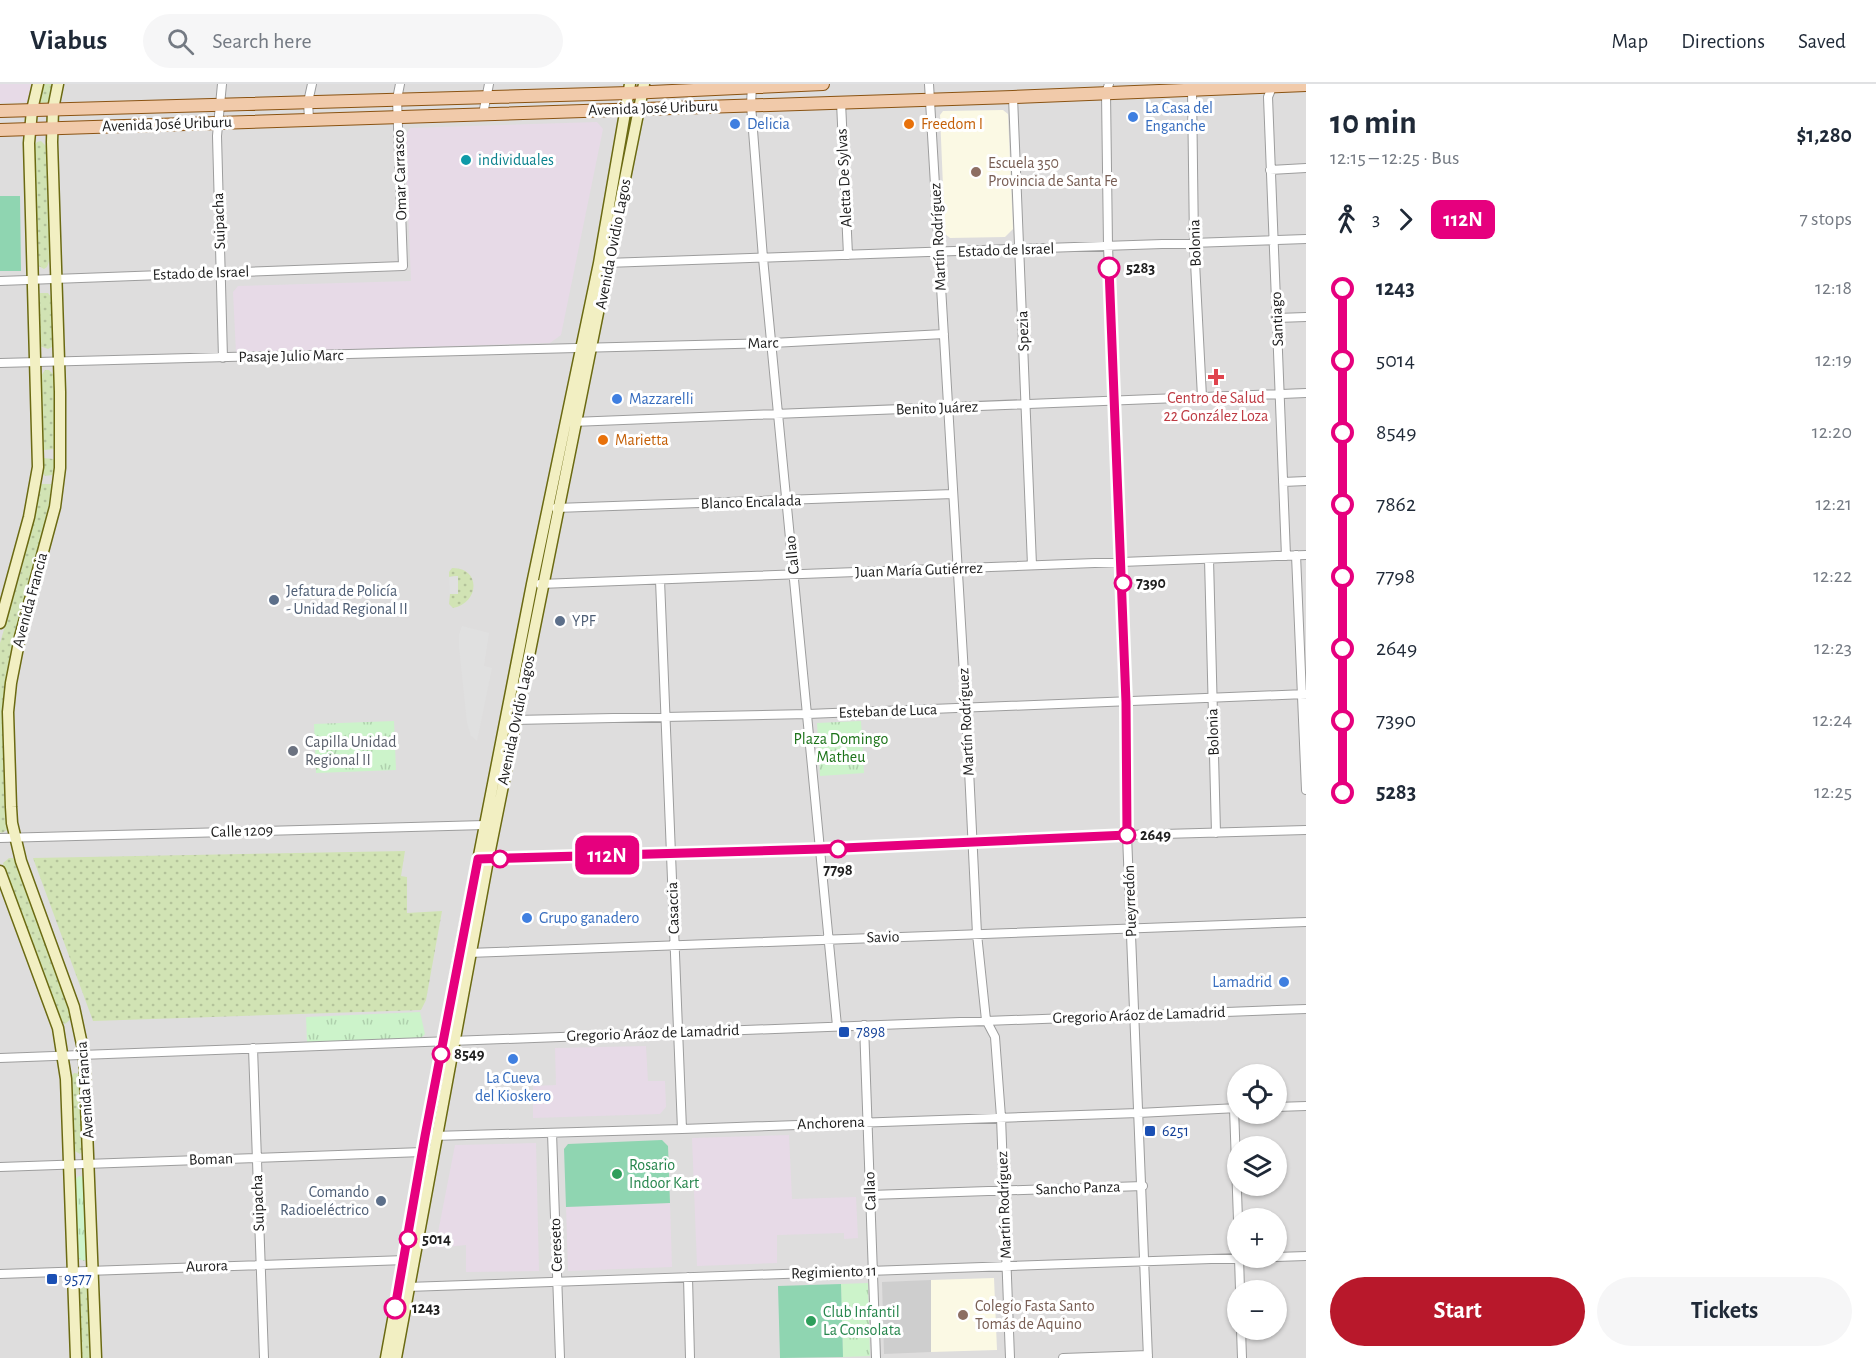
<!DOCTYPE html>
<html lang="en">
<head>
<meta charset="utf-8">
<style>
  body { margin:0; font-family:"Alegreya Sans",sans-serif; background:#f6f6f7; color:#1f2937; height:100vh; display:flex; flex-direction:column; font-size:22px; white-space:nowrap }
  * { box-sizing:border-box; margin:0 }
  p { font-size:20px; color:#747a83 }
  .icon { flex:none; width:33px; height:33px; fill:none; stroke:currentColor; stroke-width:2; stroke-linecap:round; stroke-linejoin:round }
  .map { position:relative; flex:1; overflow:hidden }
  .details { display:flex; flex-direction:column; background:#fff; width:570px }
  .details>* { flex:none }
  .badge { padding:0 12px; border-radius:9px; font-size:21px; line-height:39px }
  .fabs { position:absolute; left:1227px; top:980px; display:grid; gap:12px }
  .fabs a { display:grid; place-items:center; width:60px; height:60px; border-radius:50%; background:#fff; box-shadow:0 2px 4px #0004; font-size:30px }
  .map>.badge { position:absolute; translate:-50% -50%; box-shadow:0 0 0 3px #fff }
  .legs { display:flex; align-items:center; gap:9px; height:66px; padding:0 24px; font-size:20px }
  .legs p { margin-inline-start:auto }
  .headline { display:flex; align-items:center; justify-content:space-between; height:102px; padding:0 24px }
  h1 { font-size:33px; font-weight:700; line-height:45px }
  .button { display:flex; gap:12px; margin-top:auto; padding:12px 24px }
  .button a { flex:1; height:69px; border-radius:36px; background:#b8182b; color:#fff; font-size:24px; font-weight:700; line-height:69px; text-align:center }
  .button a+a { background:#f6f6f7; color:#1f2937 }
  ul { padding:0 24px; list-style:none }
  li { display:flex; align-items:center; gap:21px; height:72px; font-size:22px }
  li i { display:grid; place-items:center; width:9px; height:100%; margin:0 8px; background:currentColor }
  li i::after { content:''; width:15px; height:15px; margin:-8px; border:4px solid; border-radius:50%; background:#fff }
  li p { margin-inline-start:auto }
  li:first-child i { background:linear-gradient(#0000 50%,currentColor 0) }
  li:last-child i { background:linear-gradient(currentColor 50%,#0000 0) }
  header { display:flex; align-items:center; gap:36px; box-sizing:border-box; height:84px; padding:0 30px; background:#fff; border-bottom:2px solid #e0e1e3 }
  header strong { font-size:28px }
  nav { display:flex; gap:33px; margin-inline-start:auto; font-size:21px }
  .search { width:420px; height:54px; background:#f6f6f7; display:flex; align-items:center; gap:15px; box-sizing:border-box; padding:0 21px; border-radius:33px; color:#747a83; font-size:22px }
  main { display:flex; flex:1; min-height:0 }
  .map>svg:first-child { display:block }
</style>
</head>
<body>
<header>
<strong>Viabus</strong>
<div class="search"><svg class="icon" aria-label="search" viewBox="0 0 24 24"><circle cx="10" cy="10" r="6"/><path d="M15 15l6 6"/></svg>Search here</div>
<nav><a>Map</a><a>Directions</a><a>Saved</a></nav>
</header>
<main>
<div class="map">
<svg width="1306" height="1274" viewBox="0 0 1306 1274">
  <defs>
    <pattern id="grass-dots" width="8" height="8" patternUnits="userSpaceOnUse" patternTransform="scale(1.5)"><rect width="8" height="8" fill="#d1e3b4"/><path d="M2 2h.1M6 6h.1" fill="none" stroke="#b3c29a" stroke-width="1.8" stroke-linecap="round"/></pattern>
    <pattern id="park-tufts" width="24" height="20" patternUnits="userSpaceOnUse" patternTransform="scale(1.5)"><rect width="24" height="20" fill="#ccf3ca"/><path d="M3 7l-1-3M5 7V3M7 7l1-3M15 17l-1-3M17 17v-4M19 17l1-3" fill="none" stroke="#afd0ad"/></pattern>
  </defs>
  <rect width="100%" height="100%" fill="#efece7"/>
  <path fill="#dedddd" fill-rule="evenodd" d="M0 0H1306V1274H0ZM1238 990H1276V1029H1238ZM1238 1062H1276V1101H1238ZM1238 1134H1276V1173H1238ZM1238 1206H1276V1245H1238Z"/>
  <path fill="#e7dae7" d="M0 0H35L31 18 0 19Z
    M597 38 603 45 561 251 550 259 236 269 233 208 238 202 411 197 405 52 410 44Z
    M646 962 648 997H665L666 1023 660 1030 533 1034V1002L556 1001 555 964Z
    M789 1051 792 1115 856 1113 858 1154 844 1155V1149L777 1151V1179L697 1182 692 1054Z
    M536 1059 539 1187 466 1188V1161L435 1164 455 1061Z
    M670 1119 672 1183 568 1187 566 1123Z"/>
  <path fill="#fbf9e4" d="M1003 26 1008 30 1013 145 1005 153 950 154 945 150 940 31 943 27Z
    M994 1194 997 1266 931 1268V1196Z"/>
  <path fill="#cecece" d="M931 1196V1268L884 1270 882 1198Z"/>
  <path fill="url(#grass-dots)" d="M38 0H58L53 25 32 26Z
    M41 57 46 62 50 175 47 183 44 185 37 181 33 63 37 58Z
    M40 209H48L51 213 53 259 52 263 48 265 40 262 38 212Z
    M45 286H49L54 291 56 361 55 365 44 366 43 364 41 292Z
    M44 374 53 375 55 377 54 389 52 391 45 392 42 388Z
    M42 400H51L54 403 47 436 8 586 5 610 9 745 2 749 0 748V559L22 484 40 402Z
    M452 484C481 483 480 519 453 524L449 520 450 510H458L457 492 449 493V488Z
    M405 767 401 792 407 793V829L442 827 426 916 421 926 93 937 33 774Z
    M9 774H13L16 777 71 929V935L65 940 59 935 4 784 3 779Z
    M74 989 81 990 84 1066 80 1070 73 1066 70 993Z
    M82 1200 88 1201 93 1274H80L78 1204Z"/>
  <path fill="url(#park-tufts)" d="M394 637 396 686 316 689 314 640Z
    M861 637 864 689 820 692 817 639Z
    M420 928 425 950 421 954 307 958 306 933Z
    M79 1092 85 1093 88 1174 84 1177 77 1174 74 1096Z
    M868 1199 870 1272 843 1273 841 1200Z"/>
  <path fill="#8fd5b1" d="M0 112H20L21 187H0Z
    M662 1056 668 1062 670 1119 566 1123 564 1065 568 1060Z
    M841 1200 843 1273 780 1274 778 1202Z"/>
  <path fill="#e0e0e0" d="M458 492V510H450L449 493Z
    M462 542 489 549 484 582 492 584 477 657 471 652 467 639 459 563V551Z"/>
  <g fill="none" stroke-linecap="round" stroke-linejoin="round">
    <defs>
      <path id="street" d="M222 0 217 52 223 274
        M929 0 966 624 977 850 986 936 995 953 1001 1033 1010 1274
        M1109 0 1106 9 1108 162 1126 618 1127 751 1148 1274
        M752 1 751 21 763 174 837 942
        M1273 1 1268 13 1286 472
        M1192 5 1194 159 1202 313
        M1013 13 1032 481
        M841 18 848 171
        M483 30 489 0
        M309 35 308 18 312 0
        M1270 86 1306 84
        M606 179 1306 155
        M0 197 403 182 397 15 400 0
        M1277 234 1306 233
        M0 279 772 259 944 250
        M572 338 1306 309
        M1283 398 1306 397
        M556 424 953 410
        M1296 471 1306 706
        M1209 475 1216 749
        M660 496 682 1045
        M540 500 1306 471
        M513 636 808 630 1306 610
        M0 754 485 741
        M486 776 821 765 1127 751 1306 746
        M468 869 1306 838
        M864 941 876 1274
        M253 964 264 1274
        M0 974 1306 925
        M1276 1023 1306 1022
        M1234 1024 1238 1136
        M552 1049 560 1274
        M433 1052 682 1045 1138 1029 1238 1024
        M0 1083 423 1068
        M870 1111 1143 1102
        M1239 1173 1240 1206
        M1276 1173 1306 1172
        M0 1190 406 1176
        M688 1193 690 1274
        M407 1203 1269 1173
        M1241 1245 1242 1274
        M1063 1274 1148 1271"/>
      <path id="secondary" d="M58 0 53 25 52 58 60 308V384L55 423 20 553 11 599 8 628 11 723 12 739 21 777 74 923 84 970 96 1274
        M0 539 29 433 38 383 29 59 32 26 38 0
        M0 787 58 944 66 995 76 1274
        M386 1274 460 869 532 500 599 179 630 0
        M396 1274 488 776 644 0"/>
      <path id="primary" d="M0 27 629 9 823 0
        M0 46 1013 13 1306 1"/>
    </defs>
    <use href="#street" stroke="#9d9d9d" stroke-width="10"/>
    <use href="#secondary" stroke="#6b6a12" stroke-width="13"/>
    <use href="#primary" stroke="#8a5312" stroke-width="14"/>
    <use href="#street" stroke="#fff" stroke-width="8"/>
    <use href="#secondary" stroke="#f2efc2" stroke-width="10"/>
    <use href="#primary" stroke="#f1caaa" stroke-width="12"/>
  </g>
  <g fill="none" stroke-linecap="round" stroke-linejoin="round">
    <defs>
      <path id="line-1" d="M395 1224 425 1052 478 775 821 765 1127 751 1126 618 1109 184"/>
    </defs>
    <use href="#line-1" stroke="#fff" stroke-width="14"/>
    <use href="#line-1" stroke="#e6007e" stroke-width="9"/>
  </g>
  <g fill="#3f7fe0" stroke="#fff" stroke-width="2">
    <circle cx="1133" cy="33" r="6"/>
    <circle cx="735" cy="40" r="6"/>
    <circle cx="617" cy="315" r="6"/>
    <circle cx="527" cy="834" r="6"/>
    <circle cx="1284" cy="898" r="6"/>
    <circle cx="513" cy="975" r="6"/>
  </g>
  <g fill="#e8710a" stroke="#fff" stroke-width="2">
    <circle cx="909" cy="40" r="6"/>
    <circle cx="603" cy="356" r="6"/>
  </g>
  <circle fill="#0f9aa8" stroke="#fff" stroke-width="2" cx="466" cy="76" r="6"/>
  <g fill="#8d6e63" stroke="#fff" stroke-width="2">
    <circle cx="976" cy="88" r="6"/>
    <circle cx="963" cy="1231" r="6"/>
  </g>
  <g fill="#fff" stroke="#e6007e" stroke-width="3">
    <circle cx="1109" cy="184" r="10"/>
    <circle cx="1123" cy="499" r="8"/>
    <circle cx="1127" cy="751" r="8"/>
    <circle cx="838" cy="765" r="8"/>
    <circle cx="500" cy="775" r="8"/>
    <circle cx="441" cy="970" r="8"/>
    <circle cx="408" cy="1155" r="8"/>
    <circle cx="395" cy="1224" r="10"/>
  </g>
  <path fill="#e0444e" stroke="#fff" stroke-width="2" d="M1213 284h6v6h6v6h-6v6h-6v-6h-6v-6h6z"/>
  <g fill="#5c6f8a" stroke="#fff" stroke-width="2">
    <circle cx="274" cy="516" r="6"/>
    <circle cx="560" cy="537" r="6"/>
    <circle cx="381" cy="1117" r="6"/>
  </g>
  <circle fill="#6b7280" stroke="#fff" stroke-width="2" cx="293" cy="667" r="6"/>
  <g fill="#1a4fb4" stroke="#fff" stroke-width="2">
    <rect x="838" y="942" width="12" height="12" rx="3"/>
    <rect x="1144" y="1041" width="12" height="12" rx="3"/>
    <rect x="46" y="1189" width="12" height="12" rx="3"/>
  </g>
  <g fill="#2e9e5b" stroke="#fff" stroke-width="2">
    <circle cx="617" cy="1090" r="6"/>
    <circle cx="811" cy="1237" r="6"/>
  </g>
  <g text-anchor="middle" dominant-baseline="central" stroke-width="6" stroke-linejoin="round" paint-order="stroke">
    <g font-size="16" fill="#202020" stroke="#fff">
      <text transform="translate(653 24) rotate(-2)">Avenida José Uriburu</text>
      <text transform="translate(167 40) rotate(-2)">Avenida José Uriburu</text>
      <text transform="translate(400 91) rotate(-92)">Omar Carrasco</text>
      <text transform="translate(844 94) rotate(-93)">Aletta De Sylvas</text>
      <text transform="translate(219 137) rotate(-92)">Suipacha</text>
      <text transform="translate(938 153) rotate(-93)">Martín Rodríguez</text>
      <text transform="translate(1195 159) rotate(-92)">Bolonia</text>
      <text transform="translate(613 160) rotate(-79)">Avenida Ovidio Lagos</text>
      <text transform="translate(1006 166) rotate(-2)">Estado de Israel</text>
      <text transform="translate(201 189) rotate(-2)">Estado de Israel</text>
      <text transform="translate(1277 235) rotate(-92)">Santiago</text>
      <text transform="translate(1023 247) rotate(-92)">Spezia</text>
      <text transform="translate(763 259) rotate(-2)">Marc</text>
      <text transform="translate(291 272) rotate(-1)">Pasaje Julio Marc</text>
      <text transform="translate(937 324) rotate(-2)">Benito Juárez</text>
      <text transform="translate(751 418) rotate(-2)">Blanco Encalada</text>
      <text transform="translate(792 471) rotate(-96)">Callao</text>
      <text transform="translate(919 486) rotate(-2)">Juan María Gutiérrez</text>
      <text transform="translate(30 516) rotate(-75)">Avenida Francia</text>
      <text transform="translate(888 627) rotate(-2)">Esteban de Luca</text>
      <text transform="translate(516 636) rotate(-78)">Avenida Ovidio Lagos</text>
      <text transform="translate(966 638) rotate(-93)">Martín Rodríguez</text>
      <text transform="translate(1213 648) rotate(-92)">Bolonia</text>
      <text transform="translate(242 747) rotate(-2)">Calle 1209</text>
      <text transform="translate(1130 817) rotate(-92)">Pueyrredón</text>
      <text transform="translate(673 824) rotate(-92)">Casaccia</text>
      <text transform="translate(883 853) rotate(-2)">Savio</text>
      <text transform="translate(1139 931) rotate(-2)">Gregorio Aráoz de Lamadrid</text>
      <text transform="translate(653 949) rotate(-2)">Gregorio Aráoz de Lamadrid</text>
      <text transform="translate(85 1006) rotate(-94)">Avenida Francia</text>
      <text transform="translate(831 1039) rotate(-2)">Anchorena</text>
      <text transform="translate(211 1075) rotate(-2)">Boman</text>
      <text transform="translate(1078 1104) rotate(-2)">Sancho Panza</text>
      <text transform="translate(870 1107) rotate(-92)">Callao</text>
      <text transform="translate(258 1119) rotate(-92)">Suipacha</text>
      <text transform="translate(1004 1121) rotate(-92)">Martín Rodríguez</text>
      <text transform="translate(556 1161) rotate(-92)">Cereseto</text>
      <text transform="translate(207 1182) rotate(-2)">Aurora</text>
      <text transform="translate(834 1188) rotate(-2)">Regimiento 11</text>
    </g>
    <g font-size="16" fill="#366cbe" stroke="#fff" text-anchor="start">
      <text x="1145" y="24">La Casa del<tspan x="1145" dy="18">Enganche</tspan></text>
      <text x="747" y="40">Delicia</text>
      <text x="629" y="315">Mazzarelli</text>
      <text x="539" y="834">Grupo ganadero</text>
      <text x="1272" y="898" text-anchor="end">Lamadrid</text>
      <text x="513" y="994" text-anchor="middle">La Cueva<tspan x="513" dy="18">del Kioskero</tspan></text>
    </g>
    <g font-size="16" fill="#c56008" stroke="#fff" text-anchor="start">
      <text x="921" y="40">Freedom I</text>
      <text x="615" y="356">Marietta</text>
    </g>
    <g font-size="16" fill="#0d838f" stroke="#fff" text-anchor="start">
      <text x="478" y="76">individuales</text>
    </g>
    <g font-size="16" fill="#785e54" stroke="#fff" text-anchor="start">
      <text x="988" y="79">Escuela 350<tspan x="988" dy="18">Provincia de Santa Fe</tspan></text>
      <text x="975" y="1222">Colegio Fasta Santo<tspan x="975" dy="18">Tomás de Aquino</tspan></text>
    </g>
    <g font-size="16" font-weight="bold" fill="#202020" stroke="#fff" text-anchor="start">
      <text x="1126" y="184">5283</text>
      <text x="1136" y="499">7390</text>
      <text x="1140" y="751">2649</text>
      <text x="838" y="786" text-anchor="middle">7798</text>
      <text x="454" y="970">8549</text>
      <text x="422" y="1155">5014</text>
      <text x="412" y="1224">1243</text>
    </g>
    <g font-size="16" fill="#be3a42" stroke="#fff">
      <text x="1216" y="314">Centro de Salud<tspan x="1216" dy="18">22 González Loza</tspan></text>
    </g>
    <g font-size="16" fill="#4e5e75" stroke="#fff" text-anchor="start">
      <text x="286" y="507">Jefatura de Policía<tspan x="286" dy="18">- Unidad Regional II</tspan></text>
      <text x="572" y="537">YPF</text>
      <text x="369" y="1108" text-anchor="end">Comando<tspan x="369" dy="18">Radioeléctrico</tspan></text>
    </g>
    <g font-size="16" fill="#1c7319" stroke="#fff">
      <text x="841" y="655">Plaza Domingo<tspan x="841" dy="18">Matheu</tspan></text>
    </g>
    <g font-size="16" fill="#5b616d" stroke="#fff" text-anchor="start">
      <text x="305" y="658">Capilla Unidad<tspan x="305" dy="18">Regional II</tspan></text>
    </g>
    <g font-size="16" fill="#164399" stroke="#fff" text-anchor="start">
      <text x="856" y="948">7898</text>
      <text x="1162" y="1047">6251</text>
      <text x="64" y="1195">9577</text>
    </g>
    <g font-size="16" fill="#27864d" stroke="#fff" text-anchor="start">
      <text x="629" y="1081">Rosario<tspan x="629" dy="18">Indoor Kart</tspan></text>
      <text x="823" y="1228">Club Infantil<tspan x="823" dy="18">La Consolata</tspan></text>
    </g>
  </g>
</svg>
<div class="fabs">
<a><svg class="icon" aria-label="locate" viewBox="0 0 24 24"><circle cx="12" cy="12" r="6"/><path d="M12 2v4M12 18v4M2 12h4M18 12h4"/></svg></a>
<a><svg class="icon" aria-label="layers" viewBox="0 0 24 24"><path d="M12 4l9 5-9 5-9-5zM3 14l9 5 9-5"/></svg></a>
<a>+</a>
<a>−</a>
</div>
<b class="badge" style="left:607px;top:771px;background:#e6007e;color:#fff">112N</b>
</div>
<section class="details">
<div class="headline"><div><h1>10 min</h1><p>12:15 – 12:25 · Bus</p></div><b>$1,280</b></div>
<div class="legs"><svg class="icon" aria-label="walk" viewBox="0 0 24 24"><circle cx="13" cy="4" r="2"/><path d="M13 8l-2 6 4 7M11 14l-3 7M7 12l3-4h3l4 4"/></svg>3<svg class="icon" aria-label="forward" viewBox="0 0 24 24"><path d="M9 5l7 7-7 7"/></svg><b class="badge" style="background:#e6007e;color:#fff">112N</b><p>7 stops</p></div>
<ul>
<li><i style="color:#e6007e"></i><b>1243</b><p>12:18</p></li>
<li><i style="color:#e6007e"></i><span>5014</span><p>12:19</p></li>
<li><i style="color:#e6007e"></i><span>8549</span><p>12:20</p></li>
<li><i style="color:#e6007e"></i><span>7862</span><p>12:21</p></li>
<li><i style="color:#e6007e"></i><span>7798</span><p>12:22</p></li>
<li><i style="color:#e6007e"></i><span>2649</span><p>12:23</p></li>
<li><i style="color:#e6007e"></i><span>7390</span><p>12:24</p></li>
<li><i style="color:#e6007e"></i><b>5283</b><p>12:25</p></li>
</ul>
<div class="button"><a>Start</a><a>Tickets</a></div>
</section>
</main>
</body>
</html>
